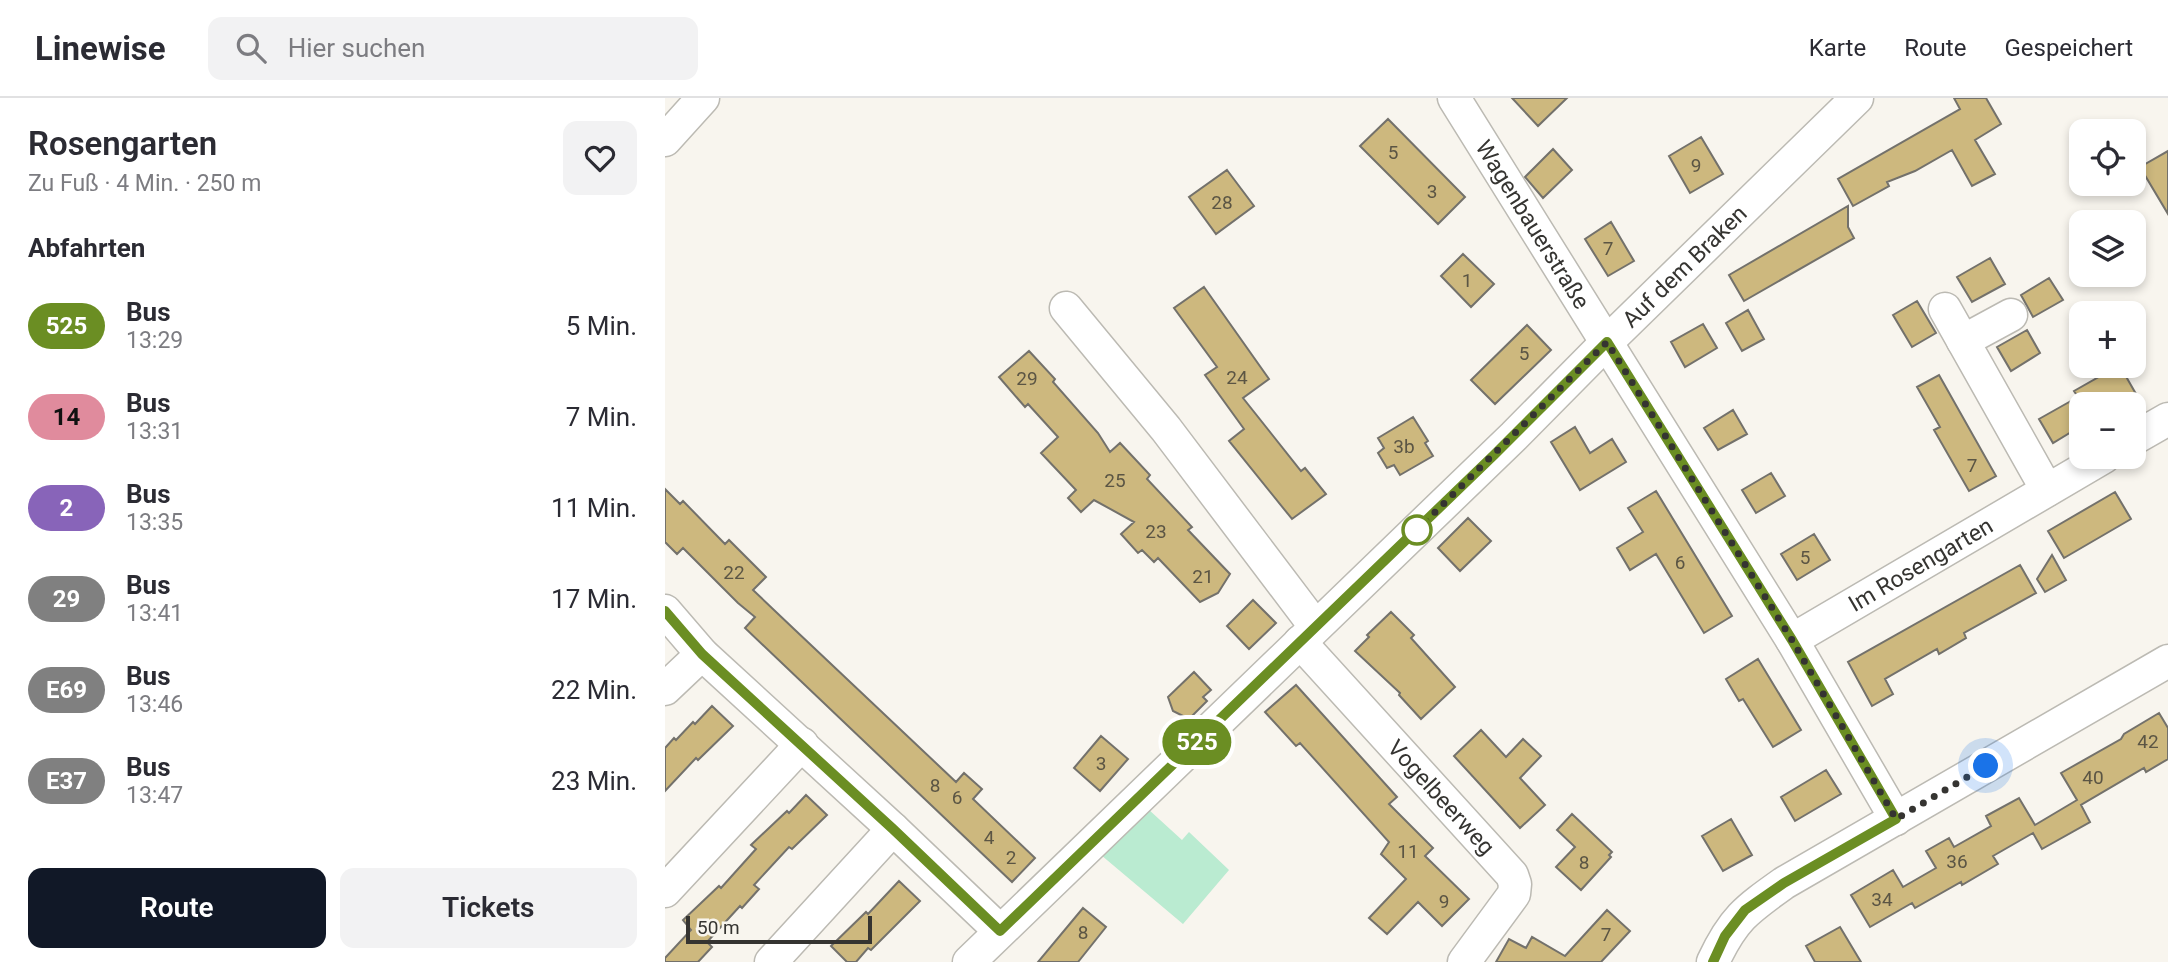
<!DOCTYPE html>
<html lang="de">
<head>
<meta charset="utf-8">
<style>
  body { margin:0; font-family:Roboto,sans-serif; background:#f2f2f3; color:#2b2b33; height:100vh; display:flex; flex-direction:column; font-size:26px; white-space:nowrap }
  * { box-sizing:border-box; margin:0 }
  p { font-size:23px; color:#7c7c81 }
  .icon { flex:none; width:38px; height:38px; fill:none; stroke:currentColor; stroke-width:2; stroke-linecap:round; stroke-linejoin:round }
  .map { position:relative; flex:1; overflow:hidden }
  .panel { display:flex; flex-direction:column; background:#fff; width:665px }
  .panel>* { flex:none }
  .badge { padding:0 14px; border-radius:23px; font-size:24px; line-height:46px }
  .controls { position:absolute; left:1404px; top:21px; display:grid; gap:14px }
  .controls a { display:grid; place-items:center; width:77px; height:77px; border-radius:14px; background:#fff; box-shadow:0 4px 10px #0003; font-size:35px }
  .scale { position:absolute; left:21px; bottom:18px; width:186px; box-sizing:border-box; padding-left:7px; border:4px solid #353431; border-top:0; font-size:19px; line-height:24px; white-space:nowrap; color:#353431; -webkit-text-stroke:5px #f8f5ee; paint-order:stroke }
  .you { position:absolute; width:35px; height:35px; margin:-18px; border:5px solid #fff; border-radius:50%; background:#1a73e8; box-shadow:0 0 0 10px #1a73e833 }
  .map>.badge { position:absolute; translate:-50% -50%; box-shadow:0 0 0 4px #fff }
  h2 { padding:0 28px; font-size:26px; line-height:63px }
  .round { display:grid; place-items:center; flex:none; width:74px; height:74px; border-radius:14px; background:#f2f2f3 }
  .overview { display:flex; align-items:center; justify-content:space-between; height:119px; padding:0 28px }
  h1 { font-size:33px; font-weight:600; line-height:52px }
  .cta { display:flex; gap:14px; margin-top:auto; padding:14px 28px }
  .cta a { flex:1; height:80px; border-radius:14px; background:#111827; color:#fff; font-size:28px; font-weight:600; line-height:80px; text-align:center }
  .cta a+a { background:#f2f2f3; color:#2b2b33 }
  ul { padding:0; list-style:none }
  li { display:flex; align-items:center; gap:21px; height:91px; padding:0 28px }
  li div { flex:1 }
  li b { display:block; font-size:26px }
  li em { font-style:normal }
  li .badge { min-width:77px; font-weight:700; text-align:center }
  header { display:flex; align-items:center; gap:42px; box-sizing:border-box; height:98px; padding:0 35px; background:#fff; border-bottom:2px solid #e1e1e2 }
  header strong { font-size:33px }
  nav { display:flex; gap:38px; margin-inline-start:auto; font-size:24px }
  .search { width:490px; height:63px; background:#f2f2f3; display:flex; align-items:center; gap:18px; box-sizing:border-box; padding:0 24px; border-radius:14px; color:#7c7c81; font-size:26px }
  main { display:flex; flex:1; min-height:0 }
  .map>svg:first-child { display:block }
</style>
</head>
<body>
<header>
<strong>Linewise</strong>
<div class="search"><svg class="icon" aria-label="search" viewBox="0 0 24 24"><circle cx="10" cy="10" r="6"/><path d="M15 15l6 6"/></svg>Hier suchen</div>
<nav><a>Karte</a><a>Route</a><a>Gespeichert</a></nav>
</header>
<main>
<section class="panel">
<div class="overview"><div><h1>Rosengarten</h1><p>Zu Fuß · 4 Min. · 250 m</p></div><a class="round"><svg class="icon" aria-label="heart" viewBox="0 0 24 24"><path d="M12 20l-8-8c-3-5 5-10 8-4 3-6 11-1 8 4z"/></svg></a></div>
<h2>Abfahrten</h2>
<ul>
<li><span class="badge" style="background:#6b8e23;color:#fff">525</span><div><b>Bus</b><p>13:29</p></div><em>5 Min.</em></li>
<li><span class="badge" style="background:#e08b9d;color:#111">14</span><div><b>Bus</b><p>13:31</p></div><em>7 Min.</em></li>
<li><span class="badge" style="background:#8864b9;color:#fff">2</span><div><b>Bus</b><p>13:35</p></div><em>11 Min.</em></li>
<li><span class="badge" style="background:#808080;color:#fff">29</span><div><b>Bus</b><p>13:41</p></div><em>17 Min.</em></li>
<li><span class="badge" style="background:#808080;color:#fff">E69</span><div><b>Bus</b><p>13:46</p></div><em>22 Min.</em></li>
<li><span class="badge" style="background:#808080;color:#fff">E37</span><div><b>Bus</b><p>13:47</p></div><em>23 Min.</em></li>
</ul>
<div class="cta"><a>Route</a><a>Tickets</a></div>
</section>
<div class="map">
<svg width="1503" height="864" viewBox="0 0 1503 864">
  <rect width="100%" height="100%" fill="#f8f5ee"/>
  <path fill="#baebd1" d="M483 711 517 742 524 734 564 772 518 826 436 757Z"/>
  <path fill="#cdb87e" stroke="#73716b" stroke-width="2" d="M847 0H902L873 28Z
    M1289 0H1321L1336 26 1310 42 1330 76 1307 88 1287 52 1250 73 1222 84 1224 88 1188 108 1173 81 1295 11Z
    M723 21 800 99 773 126 695 48Z
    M1036 39 1058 76 1025 95 1004 58Z
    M888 51 907 72 878 100 860 79Z
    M1503 53V116L1475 69Z
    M562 72 589 108 551 136 524 99Z
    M1183 108V129L1189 140 1079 203 1064 177Z
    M946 124 969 163 943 178 920 141Z
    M798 156 829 186 806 209 776 178Z
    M1325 160 1340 186 1307 204 1292 179Z
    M1384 180 1398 202 1368 219 1356 197Z
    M539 189 604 281 578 300 636 373 640 370 661 396 627 421 564 343 579 331 540 277 552 269 509 210Z
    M1252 203 1271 235 1247 249 1228 217Z
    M1083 212 1099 241 1077 253 1061 225Z
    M1038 226 1052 250 1020 269 1006 244Z
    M862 227 886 252 830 306 806 282Z
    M1362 232 1375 255 1346 273 1332 249Z
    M364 253 390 281 388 284 433 335 445 354 455 345 485 377 482 381 527 429 523 432 565 476 553 495 535 504 493 460 489 464 477 452 473 455 456 436 469 424 429 402 416 414 403 400 411 392 376 355 393 339 363 306 360 309 334 279Z
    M1447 268H1455L1471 296 1454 306 1416 305V328L1388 345 1374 321 1413 299 1409 293 1437 277 1438 273Z
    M1274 277 1331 378 1304 393 1269 332 1275 329 1252 289Z
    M1068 312 1082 336 1053 352 1039 330Z
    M748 319 763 343 760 345 768 358 735 377 729 367 722 370 713 355 719 350 713 340Z
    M910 329 925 355 947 341 961 364 915 392 886 344Z
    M1106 375 1120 398 1091 415 1077 392Z
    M0 391 15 406 18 403 60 446 64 442 101 479 88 492 129 531 291 684 299 675 317 691 308 701 370 760 347 784 80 530 90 519 73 505 18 450 12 456 0 444Z
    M991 393 1067 518 1039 535 991 456 965 472 952 450 978 434 963 410Z
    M1450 394 1466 421 1399 460 1383 433Z
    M803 420 826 443 795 473 773 450Z
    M1149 436 1165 462 1132 482 1116 456Z
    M1387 457 1401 482 1380 494 1372 481Z
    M1355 467 1371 495 1299 535 1301 540 1274 556 1272 551 1220 581 1228 596 1207 608 1183 564Z
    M588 502 611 525 584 551 562 528Z
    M726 514 749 537 746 540 790 589 756 621 734 597 735 595 690 553 704 539 702 537Z
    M1093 561 1136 632 1108 649 1078 601 1074 603 1061 581Z
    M529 574 546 592 538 599 542 603 524 621 508 613 503 599Z
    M631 587 732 699 724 706 768 750 760 758 804 801 777 828 753 804 722 836 704 820 741 781 716 756 724 744 635 645 631 648 600 614Z
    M47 608 68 628 33 662 31 660 0 693V650L9 640 11 642 28 624 30 626Z
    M1494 615 1503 630V661L1481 674 1479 670 1416 707 1425 724 1377 751 1368 735 1328 758 1333 766 1297 787 1296 784 1250 810 1247 805 1205 829 1186 797 1228 772 1238 789 1271 770 1261 753 1284 740 1289 749 1326 728 1321 718 1354 700 1370 727 1412 702 1396 675 1456 641 1459 636Z
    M816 632 841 659 858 641 876 658 855 680 880 707 855 730 789 658Z
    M436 638 463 661 435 693 409 670Z
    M1161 672 1176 696 1130 723 1116 699Z
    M141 697 162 717 127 751 124 749 89 787 94 791 77 810 75 808 42 844 47 849 33 864H0V860L26 832 18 822 54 788 56 790 91 751 86 747 122 713 124 715Z
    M907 716 947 754 944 757 946 759 916 792 891 769 910 749 892 732Z
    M1066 721 1087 757 1058 773 1037 738Z
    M234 783 255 803 206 852 203 850 191 864H182L166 848 201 814 203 816Z
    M418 810 441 829 413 864H373Z
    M942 812 965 833 936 864H831L844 841 861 850 867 839 900 858Z
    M1175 829 1196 864H1150L1141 848Z"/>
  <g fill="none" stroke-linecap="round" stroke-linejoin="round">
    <defs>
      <g id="minor">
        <path id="s1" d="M789 0 1127 542 1231 721"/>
        <path d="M0 42 38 0"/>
        <path d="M401 210 501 331 650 528"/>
        <path d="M1280 211 1382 392"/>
        <path d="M1298 243 1346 217"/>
        <path d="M1468 341 1503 321"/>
        <path d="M0 513 37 556 228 731 335 833"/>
        <path id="s2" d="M1127 542 1439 359"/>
        <path id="s3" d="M635 544 847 777 850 786 849 796 799 864"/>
        <path d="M0 591 37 556"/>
        <path d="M0 793 137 646"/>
        <path d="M106 864 228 731"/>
        <path id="s4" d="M304 864 849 338 942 244 1192 0"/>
        <path d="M1048 864C1068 821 1081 812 1119 785L1503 563"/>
      </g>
    </defs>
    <use href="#minor" stroke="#bcbab3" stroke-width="35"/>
    <use href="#minor" stroke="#fff" stroke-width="32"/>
  </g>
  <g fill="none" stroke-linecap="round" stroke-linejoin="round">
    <defs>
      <path id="line" d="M0 513 37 556 228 731 335 833 829 357 942 244 1127 542 1231 721 1119 785 1080 812 1060 838 1048 864"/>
    </defs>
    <use href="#line" stroke="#fff" stroke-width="16"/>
    <use href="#line" stroke="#6b8e23" stroke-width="10"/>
    <path stroke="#353431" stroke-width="7" stroke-dasharray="0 12.6" d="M752 432 942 244 1127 542 1231 721 1321 668"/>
  </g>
  <circle fill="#fff" stroke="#6b8e23" stroke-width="3.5" cx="752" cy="432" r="14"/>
  <g text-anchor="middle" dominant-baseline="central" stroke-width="7" stroke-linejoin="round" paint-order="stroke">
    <g font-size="19" fill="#5b5544">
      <text x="728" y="54">5</text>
      <text x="1031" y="67">9</text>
      <text x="767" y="93">3</text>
      <text x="557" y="104">28</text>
      <text x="943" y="150">7</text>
      <text x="802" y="182">1</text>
      <text x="859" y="255">5</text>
      <text x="572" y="279">24</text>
      <text x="362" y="280">29</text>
      <text x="739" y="348">3b</text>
      <text x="1307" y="367">7</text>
      <text x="450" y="382">25</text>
      <text x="491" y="433">23</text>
      <text x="1140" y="459">5</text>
      <text x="1015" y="464">6</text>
      <text x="69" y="474">22</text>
      <text x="538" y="478">21</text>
      <text x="1483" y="643">42</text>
      <text x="436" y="665">3</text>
      <text x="1428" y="679">40</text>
      <text x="270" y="687">8</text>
      <text x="292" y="699">6</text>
      <text x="324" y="739">4</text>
      <text x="743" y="753">11</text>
      <text x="346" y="759">2</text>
      <text x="1292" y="763">36</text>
      <text x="919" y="764">8</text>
      <text x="1217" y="801">34</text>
      <text x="779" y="803">9</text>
      <text x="418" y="834">8</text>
      <text x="941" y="836">7</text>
    </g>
    <g font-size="23" fill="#353431" stroke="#f8f5ee">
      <text stroke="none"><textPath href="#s1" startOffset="149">Wagenbauerstraße</textPath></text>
      <text stroke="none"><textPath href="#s4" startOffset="998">Auf dem Braken</textPath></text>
      <text stroke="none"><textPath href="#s2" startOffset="149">Im Rosengarten</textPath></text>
      <text stroke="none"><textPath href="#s3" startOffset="210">Vogelbeerweg</textPath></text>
    </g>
  </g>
</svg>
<div class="controls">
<a><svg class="icon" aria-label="locate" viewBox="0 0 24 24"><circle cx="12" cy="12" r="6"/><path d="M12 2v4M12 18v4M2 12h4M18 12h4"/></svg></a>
<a><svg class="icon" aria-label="layers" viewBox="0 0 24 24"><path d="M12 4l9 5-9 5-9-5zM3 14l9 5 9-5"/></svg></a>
<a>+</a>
<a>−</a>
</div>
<div class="scale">50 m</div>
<div class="you" style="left:1321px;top:668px"></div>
<b class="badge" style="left:532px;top:644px;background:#6b8e23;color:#fff">525</b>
</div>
</main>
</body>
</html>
